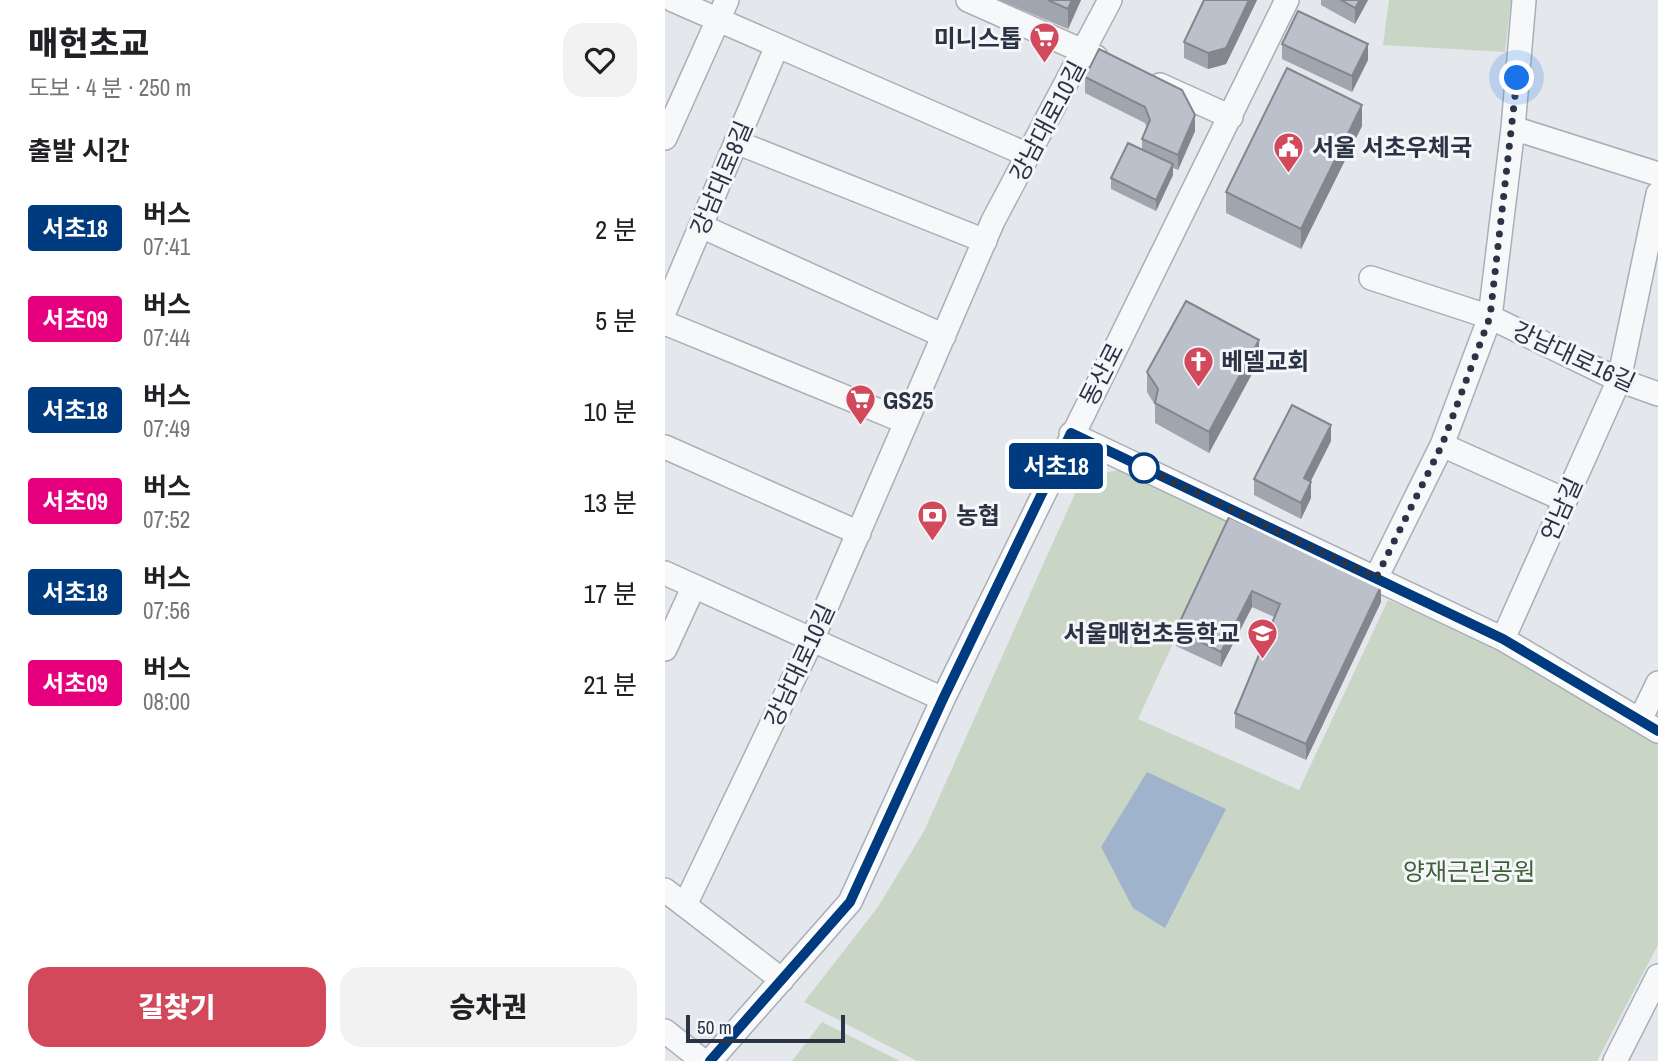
<!DOCTYPE html>
<html lang="ko">
<head>
<meta charset="utf-8">
<style>
  body { margin:0; font-family:"Archivo Narrow","Noto Sans KR",sans-serif; background:#f2f2f2; color:#202124; height:100vh; display:flex; flex-direction:column; font-size:26px; white-space:nowrap }
  * { box-sizing:border-box; margin:0 }
  p { font-size:23px; color:#757577 }
  .icon { flex:none; width:38px; height:38px; fill:none; stroke:currentColor; stroke-width:2; stroke-linecap:round; stroke-linejoin:round }
  .map { position:relative; flex:1; overflow:hidden }
  .drawer { display:flex; flex-direction:column; background:#fff; width:665px }
  .drawer>* { flex:none }
  .badge { padding:0 14px; border-radius:5px; font-size:24px; line-height:46px }
  .scale { position:absolute; left:21px; bottom:18px; width:159px; box-sizing:border-box; padding-left:7px; border:4px solid #2b3445; border-top:0; font-size:19px; line-height:24px; white-space:nowrap; color:#2b3445; -webkit-text-stroke:5px #f4f6f9; paint-order:stroke }
  .you { position:absolute; width:35px; height:35px; margin:-18px; border:5px solid #fff; border-radius:50%; background:#1a73e8; box-shadow:0 0 0 10px #1a73e833 }
  .map>.badge { position:absolute; translate:-50% -50%; box-shadow:0 0 0 4px #fff }
  h2 { padding:0 28px; font-size:26px; line-height:63px }
  .round { display:grid; place-items:center; flex:none; width:74px; height:74px; border-radius:21px; background:#f2f2f2 }
  .overview { display:flex; align-items:center; justify-content:space-between; height:119px; padding:0 28px }
  h1 { font-size:33px; font-weight:800; line-height:52px }
  .button { display:flex; gap:14px; margin-top:auto; padding:14px 28px }
  .button a { flex:1; height:80px; border-radius:21px; background:#d1495b; color:#fff; font-size:28px; font-weight:800; line-height:80px; text-align:center }
  .button a+a { background:#f2f2f2; color:#202124 }
  ul { padding:0; list-style:none }
  li { display:flex; align-items:center; gap:21px; height:91px; padding:0 28px }
  li div { flex:1 }
  li b { display:block; font-size:26px }
  li em { font-style:normal }
  li .badge { min-width:77px; font-weight:700; text-align:center }
  main { display:flex; flex:1; min-height:0 }
  .map>svg:first-child { display:block }
</style>
</head>
<body>
<main>
<section class="drawer">
<div class="overview"><div><h1>매헌초교</h1><p>도보 · 4 분 · 250 m</p></div><a class="round"><svg class="icon" aria-label="heart" viewBox="0 0 24 24"><path d="M12 20l-8-8c-3-5 5-10 8-4 3-6 11-1 8 4z"/></svg></a></div>
<h2>출발 시간</h2>
<ul>
<li><span class="badge" style="background:#003b80;color:#fff">서초18</span><div><b>버스</b><p>07:41</p></div><em>2 분</em></li>
<li><span class="badge" style="background:#e6007e;color:#fff">서초09</span><div><b>버스</b><p>07:44</p></div><em>5 분</em></li>
<li><span class="badge" style="background:#003b80;color:#fff">서초18</span><div><b>버스</b><p>07:49</p></div><em>10 분</em></li>
<li><span class="badge" style="background:#e6007e;color:#fff">서초09</span><div><b>버스</b><p>07:52</p></div><em>13 분</em></li>
<li><span class="badge" style="background:#003b80;color:#fff">서초18</span><div><b>버스</b><p>07:56</p></div><em>17 분</em></li>
<li><span class="badge" style="background:#e6007e;color:#fff">서초09</span><div><b>버스</b><p>08:00</p></div><em>21 분</em></li>
</ul>
<div class="button"><a>길찾기</a><a>승차권</a></div>
</section>
<div class="map">
<svg width="993" height="1061" viewBox="0 0 993 1061">
  <rect width="100%" height="100%" fill="#e4e7ec"/>
  <path fill="#c9d6c5" d="M724 0H846L840 52 718 45Z
    M453 470 565 520 473 719 634 790 723 600 820 640 993 743V945L932 1061H252L139 1002 213 907 259 831 412 489 426 476Z
    M157 1022 235 1061H127Z"/>
  <path fill="#9fb4cc" d="M482 772 561 809 500 928 468 908 436 847Z"/>
  <g fill="none" stroke-linecap="round" stroke-linejoin="round">
    <defs>
      <path id="minor" d="M8 0 363 155
        M303 0 431 57
        M495 85 566 117
        M848 128 993 174
        M0 138 62 0
        M71 142 320 241
        M36 226 279 336
        M706 278 825 317 954 380 993 394
        M0 310 112 46
        M0 323 241 422
        M406 434 838 639 993 731
        M777 445 900 500
        M0 447 194 533
        M0 573 278 699
        M711 578 777 445 825 317 848 128 859 0
        M838 639 954 380 993 194
        M0 649 29 586
        M975 720 993 683
        M0 890 117 980
        M20 905 147 640 328 221 445 0
        M0 1031 38 1061
        M45 1061 185 902 278 699 622 0
        M950 1061 993 976"/>
    </defs>
    <use href="#minor" stroke="#a9aeb7" stroke-width="26"/>
    <use href="#minor" stroke="#f7f8fa" stroke-width="23"/>
  </g>
  <path fill="#a1a5ae" d="M334 0H416L403 29Z
    M539 0H592L561 64 543 69 519 58V42Z
    M656 0H703L690 24 656 5Z
    M617 44 703 60 687 92 617 59Z
    M420 77 530 131 513 170 508 168V175L491 211 446 189V178L477 149V139L482 128 480 123 420 93Z
    M697 126 636 249 561 213V192Z
    M594 361 544 453 490 423V405L482 392V372Z
    M666 441 646 481V498L636 519 589 495V479Z
    M564 517 716 602 641 760 570 728V713L609 617 587 607 556 667 511 646V630Z"/>
  <path fill="#83868d" d="M407 0H416L403 29V9Z
    M584 0H592L561 64 543 69V53Z
    M695 0H703L690 24V8Z
    M703 44V60L687 92V76Z
    M697 105V126L636 249V229Z
    M530 115V131L513 170V155Z
    M508 164V175L491 211V200Z
    M594 340V361L544 453V432Z
    M666 425V441L639 494V478Z
    M646 482V498L636 519V503Z
    M716 586V602L641 760V744Z
    M587 591V607L556 667V652Z"/>
  <path fill="#bbc0ca" stroke="#83868d" stroke-width="2" d="M383 0H407L403 9Z
    M539 0H584L561 48 543 53 519 42Z
    M676 0H695L690 8Z
    M633 11 703 44 687 76 617 44Z
    M434 49 517 90 530 115 513 155 477 139 485 120 480 107 420 77Z
    M622 68 697 105 636 229 561 192Z
    M463 143 508 164 491 200 446 178Z
    M521 301 594 340 544 432 490 403 493 389 482 372Z
    M627 405 666 425 639 478 646 482 636 503 589 479Z
    M564 517 716 586 641 744 570 713 615 604 587 591 556 652 511 630Z"/>
  <g fill="none" stroke-linecap="round" stroke-linejoin="round">
    <defs>
      <path id="line" d="M45 1061 185 902 278 699 406 433 838 639 993 731"/>
    </defs>
    <use href="#line" stroke="#fff" stroke-width="16"/>
    <use href="#line" stroke="#003b80" stroke-width="10"/>
    <path stroke="#2b3445" stroke-width="7" stroke-dasharray="0 12.6" d="M479 468 477 467 711 578 777 445 825 317 852 78"/>
  </g>
  <defs>
    <symbol id="supermarket-pin" viewBox="-11 -11 22 30"><path d="M0 17L-7.5 6A9.5 9.5 0 1 1 7.5 6Z" fill="#d1495b" stroke="#f4f6f9"/><path d="M-6-5.5h2.5l.6 2H6L4.5 2H-2.5L-4.4-4H-6ZM-1.5 3.2a1.3 1.3 0 1 0 .1 0ZM3 3.2a1.3 1.3 0 1 0 .1 0Z" fill="#fff"/></symbol>
    <symbol id="civic-pin" viewBox="-11 -11 22 30"><path d="M0 17L-7.5 6A9.5 9.5 0 1 1 7.5 6Z" fill="#d1495b" stroke="#f4f6f9"/><path d="M-.6-6.5H3V-4.5H.6V-3L4-1V1h2V6H-6V1h2V-1L-.6-3ZM-1.2 2.5V6h2.4V2.5Z" fill="#fff"/></symbol>
    <symbol id="church-pin" viewBox="-11 -11 22 30"><path d="M0 17L-7.5 6A9.5 9.5 0 1 1 7.5 6Z" fill="#d1495b" stroke="#f4f6f9"/><path d="M-1.2-6h2.4v3.5h3.3v2.4h-3.3V6h-2.4V-.1h-3.3v-2.4h3.3Z" fill="#fff"/></symbol>
    <symbol id="bank-pin" viewBox="-11 -11 22 30"><path d="M0 17L-7.5 6A9.5 9.5 0 1 1 7.5 6Z" fill="#d1495b" stroke="#f4f6f9"/><path d="M-6-4H6V4H-6ZM0-2.3a2.3 2.3 0 1 0 0 4.6a2.3 2.3 0 1 0 0-4.6Z" fill="#fff"/></symbol>
    <symbol id="school-pin" viewBox="-11 -11 22 30"><path d="M0 17L-7.5 6A9.5 9.5 0 1 1 7.5 6Z" fill="#d1495b" stroke="#f4f6f9"/><path d="M0-5L7-2L0 1L-7-2ZM-4 1L0 2.5L4 1V4Q0 6-4 4Z" fill="#fff"/></symbol>
  </defs>
  <g fill-rule="evenodd">
    <use href="#supermarket-pin" x="362" y="20" width="35" height="47"/>
    <use href="#civic-pin" x="606" y="130" width="35" height="47"/>
    <use href="#church-pin" x="516" y="344" width="35" height="47"/>
    <use href="#supermarket-pin" x="178" y="382" width="35" height="47"/>
    <use href="#bank-pin" x="250" y="498" width="35" height="47"/>
    <use href="#school-pin" x="580" y="616" width="35" height="47"/>
  </g>
  <circle fill="#fff" stroke="#003b80" stroke-width="3.5" cx="479" cy="468" r="14"/>
  <g text-anchor="middle" dominant-baseline="central" stroke-width="6" stroke-linejoin="round" paint-order="stroke">
    <g font-size="24" font-weight="bold" fill="#2b3445" stroke="#f4f6f9" text-anchor="start">
      <text x="357" y="38" text-anchor="end">미니스톱</text>
      <text x="647" y="147">서울 서초우체국</text>
      <text x="556" y="361">베델교회</text>
      <text x="218" y="400">GS25</text>
      <text x="291" y="515">농협</text>
      <text x="575" y="633" text-anchor="end">서울매헌초등학교</text>
    </g>
    <g font-size="24" fill="#2b3445" stroke="#f4f6f9">
      <text transform="translate(382 121) rotate(-62)">강남대로10길</text>
      <text transform="translate(56 178) rotate(-67)">강남대로8길</text>
      <text transform="translate(909 356) rotate(25)">강남대로16길</text>
      <text transform="translate(436 374) rotate(-63)">동산로</text>
      <text transform="translate(896 509) rotate(-66)">언남길</text>
      <text transform="translate(134 665) rotate(-65)">강남대로10길</text>
    </g>
    <g font-size="24" fill="#3f6138" stroke="#f4f6f9">
      <text x="804" y="871">양재근린공원</text>
    </g>
  </g>
</svg>
<div class="scale">50 m</div>
<div class="you" style="left:852px;top:78px"></div>
<b class="badge" style="left:391px;top:466px;background:#003b80;color:#fff">서초18</b>
</div>
</main>
</body>
</html>
